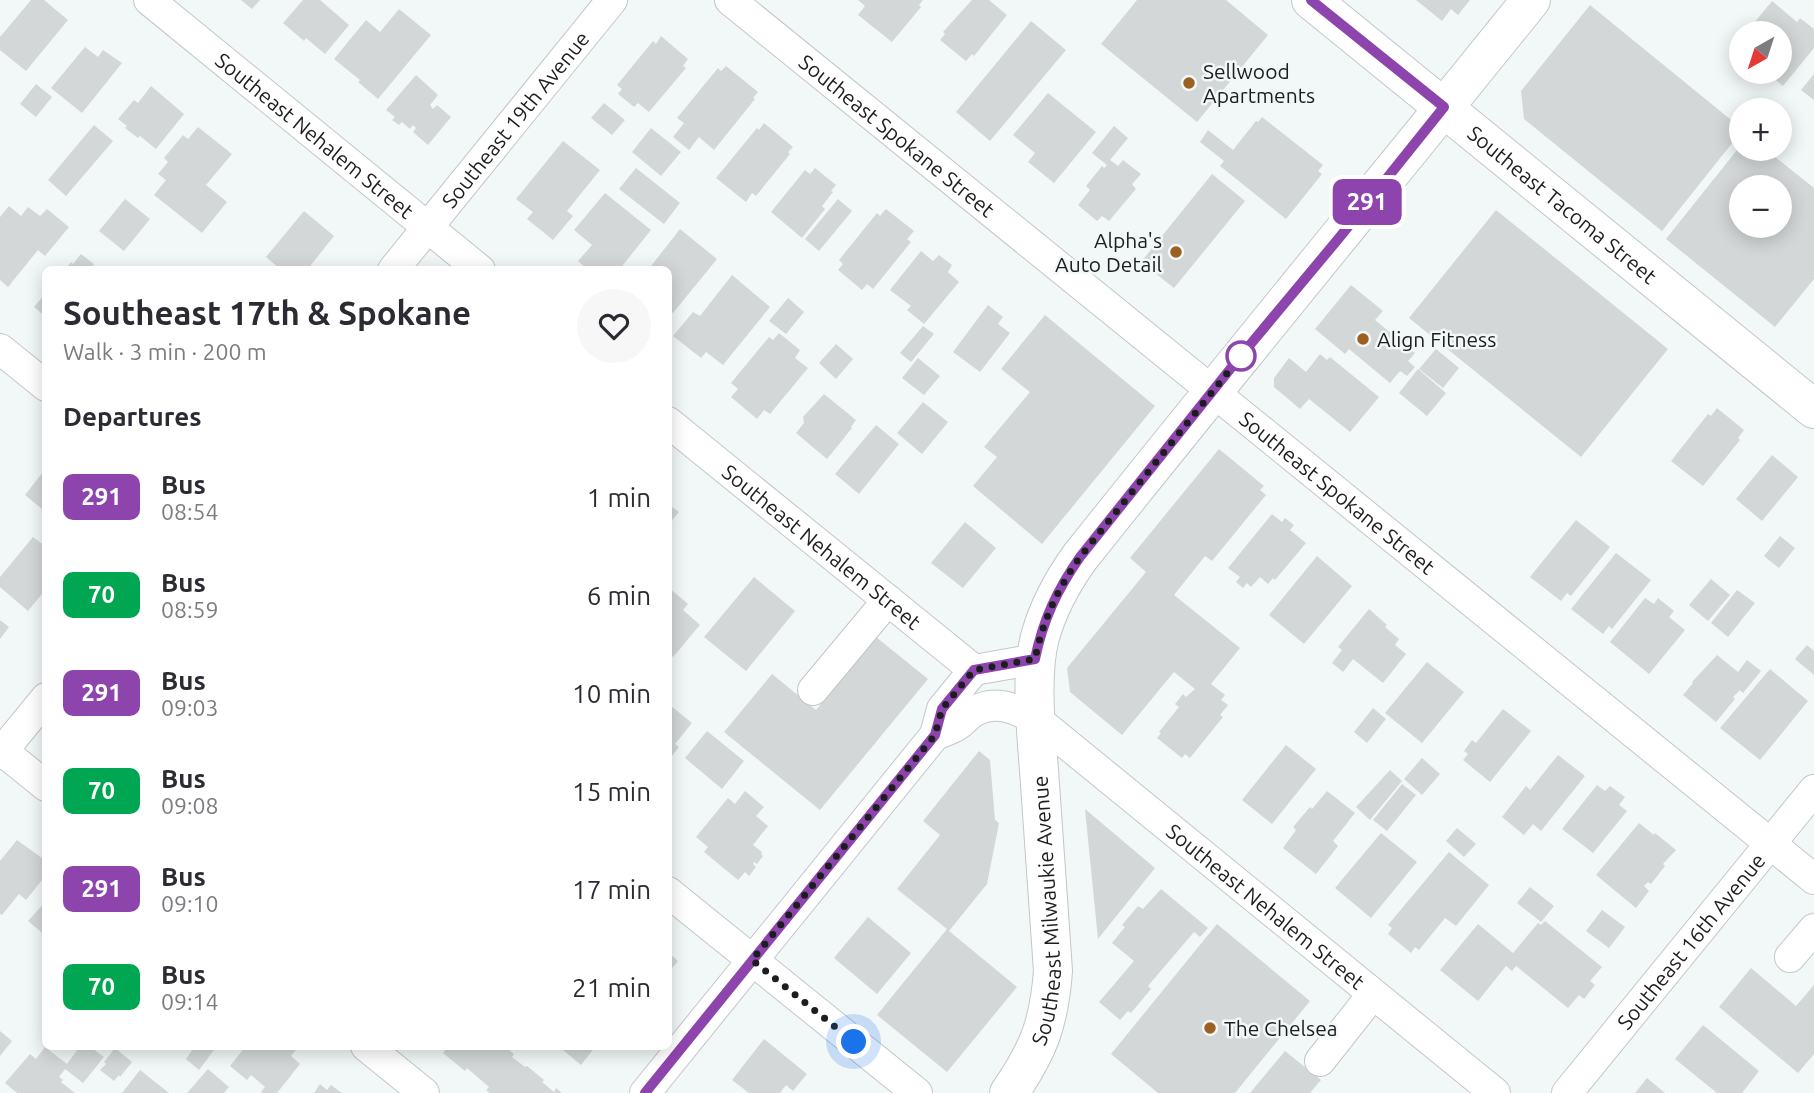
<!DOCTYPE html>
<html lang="en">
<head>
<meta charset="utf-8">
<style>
  body { margin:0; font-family:Ubuntu,sans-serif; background:#f7f7f7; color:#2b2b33; height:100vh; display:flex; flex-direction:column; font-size:26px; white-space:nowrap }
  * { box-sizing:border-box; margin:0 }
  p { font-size:23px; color:#7c7c81 }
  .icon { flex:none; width:38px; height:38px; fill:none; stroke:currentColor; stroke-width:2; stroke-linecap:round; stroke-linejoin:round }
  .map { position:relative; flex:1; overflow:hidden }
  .details { position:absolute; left:42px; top:266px; width:630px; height:784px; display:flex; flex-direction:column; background:#fff; border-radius:10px; box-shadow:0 4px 18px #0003 }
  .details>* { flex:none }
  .badge { padding:0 14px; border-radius:10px; font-size:24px; line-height:46px }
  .needle { width:46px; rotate:219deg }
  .tools { position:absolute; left:1729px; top:21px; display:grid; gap:14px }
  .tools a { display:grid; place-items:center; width:63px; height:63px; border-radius:50%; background:#fff; box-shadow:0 4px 18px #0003; font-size:35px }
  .you { position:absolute; width:35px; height:35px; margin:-18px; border:5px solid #fff; border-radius:50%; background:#1a73e8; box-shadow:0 0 0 10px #1a73e833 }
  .map>.badge { position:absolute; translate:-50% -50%; box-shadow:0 0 0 4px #fff }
  h2 { padding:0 21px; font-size:26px; line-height:63px }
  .round { display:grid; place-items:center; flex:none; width:74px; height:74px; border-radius:37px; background:#f7f7f7 }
  .summary { display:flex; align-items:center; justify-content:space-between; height:119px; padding:0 21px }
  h1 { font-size:33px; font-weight:700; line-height:52px }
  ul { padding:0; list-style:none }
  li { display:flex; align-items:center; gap:21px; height:98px; padding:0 21px }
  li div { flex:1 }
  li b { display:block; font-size:26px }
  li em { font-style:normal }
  li .badge { min-width:77px; font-weight:700; text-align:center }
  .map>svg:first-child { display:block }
</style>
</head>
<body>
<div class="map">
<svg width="1814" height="1093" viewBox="0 0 1814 1093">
  <rect width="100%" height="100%" fill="#f2f7f8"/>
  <path fill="#d3d7d8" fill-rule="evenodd" d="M31 0H44L68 20 26 71 0 50V37Z
    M241 0H260L252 9Z
    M303 0H320L349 25 325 54 306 38 304 41 283 23Z
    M858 0H923L919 5 921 7 892 42 858 15 865 6Z
    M972 0H989L1007 15 974 56 972 54 966 61 940 40 945 34 943 32Z
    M1137 0H1226L1268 35 1197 122 1101 44Z
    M1416 0H1470L1458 15 1451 9 1442 21Z
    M1772 1 1797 22 1800 18 1814 29V48L1783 86 1766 72H1780V33H1746Z
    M1590 5 1741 128V132L1662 231 1524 119 1521 91Z
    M399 9 431 35 378 99 358 82 360 80 334 59 366 20 380 32Z
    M1031 21 1066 50 990 141 956 112Z
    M661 36 688 59 683 66 686 68 649 112 638 103 634 107 618 94 622 89 617 85 653 41 656 44Z
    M1741 39V57L1732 50Z
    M85 47 98 57 103 50 122 63 82 113 51 88Z
    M726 66 758 92 753 98 755 99 714 150 699 137 689 150 673 137 684 123 677 118 718 68 721 71Z
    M1814 74V100L1801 90Z
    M416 75 438 95 430 105 433 109 437 105 451 117 428 145 413 132 416 128 413 125 410 129 402 122 399 125 392 120 395 117 386 110Z
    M36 84 52 97 36 117 20 104Z
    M151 86 184 114 156 149 140 136 138 138 125 128 127 126 118 119 134 100 138 103Z
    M1048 93 1096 132 1054 183 1028 162 1035 153 1013 135Z
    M604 103 625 120 612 135 591 118Z
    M1771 103 1786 114 1780 121V110H1765Z
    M1262 117 1323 165 1318 171 1322 174 1286 219 1220 166 1224 161 1200 142 1208 130 1233 150 1256 121 1258 122Z
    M764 123 793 147 788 152 790 154 756 196 752 193 746 202 716 178 757 128 759 130Z
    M94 125 113 141 66 196 48 180Z
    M1114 126 1128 138 1110 160 1118 166 1123 160 1141 174 1132 184 1136 189 1109 221 1102 216 1097 221 1078 205 1090 190 1086 186 1102 166 1104 168 1107 165 1092 153Z
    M198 127 232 154 206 185 227 202 202 233 154 195 166 180 158 174 168 162 164 158 183 135 188 139Z
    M651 128 681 152 661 176 632 152Z
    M563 141 600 170 567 211 573 216 553 240 527 219 533 212 516 199Z
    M1741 145V149H1765L1814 188V279L1775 327 1666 239ZM1741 187H1780V226H1741Z
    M636 168 680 203 664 224 619 189Z
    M815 168 836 185 831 191 833 192 822 206 825 209 802 238 771 212 805 170 810 174Z
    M1212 174 1245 201 1174 288 1141 262Z
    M605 193 651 230 619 270H588L578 261 592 245 574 230Z
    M125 199 150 219 124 251 99 231Z
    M838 199 852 211 819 251 805 239Z
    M9 206 21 216 28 207 40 216 47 209 69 227 45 256 38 250 8 287 0 280V217Z
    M886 209 914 231 907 239 911 242 873 289 867 284 862 290 838 270 843 264 839 260 877 213 880 216Z
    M1496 210 1668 349 1581 457 1409 318Z
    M304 211 334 236 307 270H281L266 257Z
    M680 229 717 259 673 313 668 309V270H648Z
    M921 251 933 261 939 255 952 265 948 272 959 282 924 324 907 310 911 306 890 290Z
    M81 254 94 264 90 270H65L71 262 73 264Z
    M732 275 770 307 723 365 706 352 701 358 673 336 693 312 700 316Z
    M1351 285 1383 311 1375 320 1415 353 1408 361 1415 367 1407 376 1400 371 1390 383 1349 349 1345 354 1315 329Z
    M46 293V317L34 307Z
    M788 298 804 312 786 334 769 321Z
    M988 305 1003 317 998 324 1010 333 980 372 953 352Z
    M1045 315 1155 406 1042 544 973 486 997 457 984 447 1030 392 1001 369Z
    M923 326 934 334 911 362 900 353Z
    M779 333 800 350 795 358 808 368 770 414 764 410 757 419 731 397 738 389 731 383 769 337 773 340Z
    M836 344 853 359 836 379 819 363Z
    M1436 349 1459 368 1443 388 1419 369Z
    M1320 354 1327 360 1330 357 1379 397 1350 432 1309 399 1300 409 1274 387V378L1289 358 1306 372Z
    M918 358 940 376 924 395 902 378Z
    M1418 369 1446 393 1427 416 1399 393Z
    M824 394 856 420 851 427 852 428 827 459 796 433 804 423 803 417Z
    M923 402 948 422 922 454 897 433Z
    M1717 408 1744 430 1738 438 1740 440 1703 486 1671 461 1708 414 1711 416Z
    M876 425 899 444 859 494 835 474Z
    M1219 449 1264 486 1260 490 1266 495 1212 561 1205 556 1174 595 1240 648 1211 684 1225 695 1221 700 1228 705 1220 715 1223 717 1190 758 1185 754 1182 758 1157 738 1161 733 1159 732 1179 707 1175 704 1183 694 1186 697 1195 689 1174 672 1122 735 1070 692 1067 668 1146 572 1130 558Z
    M1772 455 1798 477 1762 521 1736 499Z
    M43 472 46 474V505L42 509 25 495Z
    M668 504 679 512 668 525Z
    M1272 514 1282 522 1285 518 1294 525 1290 530 1306 543 1275 580 1273 578 1268 584 1260 577 1251 587 1247 583 1243 588 1236 582 1240 577 1228 568Z
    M1576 520 1610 547 1571 596 1567 593 1561 601 1530 577Z
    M965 522 996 548 963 588 931 563Z
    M1780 536 1795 548 1779 568 1764 556Z
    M33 537 46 547V589L28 611 0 587V577Z
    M1616 553 1651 580 1612 629 1609 626 1603 634 1571 609Z
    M1317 556 1352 586 1304 644 1269 615Z
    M754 577 795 611 746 671 704 637Z
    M1711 579 1730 595 1708 621 1689 605Z
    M668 587 688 604 683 610 700 625 673 657 671 655 668 658Z
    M1737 590 1755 603 1728 637 1711 623Z
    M1645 598 1654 604 1658 598 1674 611 1669 617 1685 630 1649 674 1610 642Z
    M1369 609 1387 625 1385 627 1399 639 1395 645 1406 654 1383 683 1353 659 1343 672 1332 663 1342 650 1338 647Z
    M0 620 9 627 0 639Z
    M876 637 928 679 820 810 724 732 772 674 816 710Z
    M1807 645 1814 651V675L1795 659Z
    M1717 655 1738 672 1747 660 1761 671 1743 693 1740 690 1733 697 1735 699 1716 722 1683 695 1693 683 1692 682Z
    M1427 662 1464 692 1422 743 1385 713Z
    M1770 669 1808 701 1760 760 1720 728Z
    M671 706 692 723 675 744 679 747 668 761V710Z
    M1373 708 1386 719 1367 743 1354 732Z
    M1503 709 1531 731 1490 782 1463 760 1468 754 1464 751 1472 740 1476 743Z
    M707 731 744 761 722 789 685 758Z
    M1286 745 1316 769 1272 824 1242 800Z
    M979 751 990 760 995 820 999 823 987 884 949 931 1017 987 947 1072 877 1015 947 929 897 889 940 835 923 821Z
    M1558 755 1585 776 1541 831 1533 824 1524 835 1502 817 1526 786 1530 790Z
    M1422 758 1440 774 1422 795 1404 779Z
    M1390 770 1402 781 1370 820 1356 807Z
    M1402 784 1416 795 1387 831 1373 820Z
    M1597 785 1605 791 1610 786 1625 797 1619 805 1627 811 1593 853 1562 829Z
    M745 791 764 807 756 816 768 826 753 845 762 852 761 854 763 856 757 864 754 862 753 864 756 867 749 876 745 872 738 880 704 852 708 847 696 837 728 798 735 804Z
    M1327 791 1355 813 1333 841 1338 846 1316 874 1283 848 1296 830 1293 827 1310 807 1312 809Z
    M1085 809 1155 868 1098 939Z
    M1639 823 1654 835 1655 833 1676 850 1663 864 1665 866 1651 884 1648 882 1644 886 1649 891 1636 908 1596 875Z
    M1457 828 1476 844 1464 857 1446 841Z
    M1381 833 1417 862 1371 918 1335 888Z
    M17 840 46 861V875L26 900 19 894 2 915 0 914V861Z
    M1449 852 1489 885 1456 926 1445 918 1419 950 1415 947 1411 953 1388 934 1392 928 1388 925Z
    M1530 887 1554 906 1541 922 1517 903Z
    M1161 889 1208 928 1200 937 1194 932 1148 986 1151 989 1131 1013 1128 1011 1120 1020 1099 1002 1134 961 1112 943 1125 927 1122 925 1138 906 1143 909Z
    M46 901V936L28 921Z
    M1602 910 1625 927 1609 948 1586 931Z
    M868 917 911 953 877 994 834 958Z
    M1545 921 1602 967 1590 981 1595 985 1584 999 1579 995 1568 1008 1516 966 1512 971 1506 966 1478 1001 1440 970 1478 924 1513 953 1538 923 1541 925Z
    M1217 924 1310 1001 1235 1093H1158L1111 1054Z
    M668 952 678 961 668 973Z
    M1751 968 1796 1006 1814 985V1054L1798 1073 1719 1007Z
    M1703 1025 1759 1071 1742 1093H1717L1675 1059Z
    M0 1031 12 1041 0 1056Z
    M764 1039 807 1074 793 1091 786 1085 780 1093H749L732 1080Z
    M80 1046H89L104 1057 83 1083 65 1069 59 1077 63 1080 61 1082 75 1093H17L5 1083 30 1054 36 1059 45 1047 67 1064Z
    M195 1046H217L199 1070 186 1059Z
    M246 1046H299L291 1056 300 1064 277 1093H263L261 1092 265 1087 251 1075 247 1080 230 1066Z
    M449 1046H504L514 1054 512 1057 525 1067 527 1066 544 1080 542 1082 554 1092 556 1088 562 1093H490L486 1090 489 1087 467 1068 465 1071 443 1053Z
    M558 1046H596L581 1065Z
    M115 1048 132 1062 120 1077 119 1075 114 1081 100 1070 106 1064 104 1062Z
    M1285 1051 1321 1080 1310 1093H1250Z
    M208 1069 229 1087 224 1093H187Z
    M140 1070 169 1093H122Z
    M1647 1078 1665 1093H1635Z
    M320 1084 327 1090 331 1085 342 1093H314Z"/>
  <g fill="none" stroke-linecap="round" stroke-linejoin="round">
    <defs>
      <g id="minor">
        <path id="s1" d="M149 0 480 270"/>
        <path id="s2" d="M730 0 1814 879"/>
        <path id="s3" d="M393 270 612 0"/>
        <path d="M0 349 46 386"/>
        <path id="s4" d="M668 422 974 670"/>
        <path d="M813 690 888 600"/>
        <path id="s5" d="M935 735C942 732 949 730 956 726 962 723 967 716 973 712 995 699 1014 708 1036 719L1495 1093"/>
        <path d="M0 749 46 786"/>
        <path d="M0 754 46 698"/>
        <path d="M668 892 917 1093"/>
        <path d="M1790 957 1814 929"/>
        <path d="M366 1046 424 1093"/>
        <path d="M1320 1061 1373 994"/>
        <path d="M645 1093 935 735 942 709 974 670 1036 659"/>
        <path id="s6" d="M1567 1093 1814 790"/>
      </g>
      <g id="major">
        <path id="s7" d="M1311 0 1814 409"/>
        <path id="s8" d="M1009 1093C1039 1050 1049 1023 1053 971 1048 904 1044 837 1039 770 1036 731 1030 674 1040 637 1048 608 1062 582 1080 557 1229 370 1381 186 1531 0"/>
      </g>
    </defs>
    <use href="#minor" stroke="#c3c7c8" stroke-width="32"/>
    <use href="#major" stroke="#c3c7c8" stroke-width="40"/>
    <use href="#minor" stroke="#fff" stroke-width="30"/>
    <use href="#major" stroke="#fff" stroke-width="38"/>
  </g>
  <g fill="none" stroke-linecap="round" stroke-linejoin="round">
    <defs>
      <path id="line" d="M645 1093 935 735 942 709 974 670 1035 659C1043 620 1057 590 1080 557L1239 358 1339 238 1444 107 1311 0"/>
    </defs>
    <use href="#line" stroke="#fff" stroke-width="16"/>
    <use href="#line" stroke="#8e44ad" stroke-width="10"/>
    <path stroke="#1c1d1e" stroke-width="7" stroke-dasharray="0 12.6" d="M854 1042 752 960 935 735 942 709 974 670 1035 659C1043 620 1057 590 1080 557L1241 356"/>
  </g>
  <g fill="#9c6021" stroke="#f2f7f8" stroke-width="2.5">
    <circle cx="1189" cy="83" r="7"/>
    <circle cx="1176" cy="252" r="7"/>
    <circle cx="1363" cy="339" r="7"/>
    <circle cx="1210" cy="1028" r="7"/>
  </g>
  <circle fill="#fff" stroke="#8e44ad" stroke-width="3.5" cx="1241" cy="356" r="14"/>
  <g text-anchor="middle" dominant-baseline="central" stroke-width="5" stroke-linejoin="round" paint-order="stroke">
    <g font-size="21" fill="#1c1d1e" stroke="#f2f7f8" text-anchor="start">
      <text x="1203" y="71">Sellwood<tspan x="1203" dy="24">Apartments</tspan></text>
      <text x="1162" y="240" text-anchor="end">Alpha's<tspan x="1162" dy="24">Auto Detail</tspan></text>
      <text x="1377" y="339">Align Fitness</text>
      <text x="1224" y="1028">The Chelsea</text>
    </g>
    <g font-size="21" fill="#1c1d1e" stroke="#f2f7f8">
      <text stroke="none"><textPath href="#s3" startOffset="194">Southeast 19th Avenue</textPath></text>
      <text stroke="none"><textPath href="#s1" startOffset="214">Southeast Nehalem Street</textPath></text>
      <text stroke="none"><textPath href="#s2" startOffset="215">Southeast Spokane Street</textPath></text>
      <text stroke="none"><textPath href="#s7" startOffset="324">Southeast Tacoma Street</textPath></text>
      <text stroke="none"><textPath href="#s2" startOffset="782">Southeast Spokane Street</textPath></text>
      <text stroke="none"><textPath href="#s4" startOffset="198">Southeast Nehalem Street</textPath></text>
      <text stroke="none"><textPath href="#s5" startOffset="408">Southeast Nehalem Street</textPath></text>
      <text stroke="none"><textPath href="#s8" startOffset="192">Southeast Milwaukie Avenue</textPath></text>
      <text stroke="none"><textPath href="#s6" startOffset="196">Southeast 16th Avenue</textPath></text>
    </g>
  </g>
</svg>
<div class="tools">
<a><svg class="needle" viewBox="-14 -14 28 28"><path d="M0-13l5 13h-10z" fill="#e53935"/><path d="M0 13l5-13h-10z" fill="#7c7c81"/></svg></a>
<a>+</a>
<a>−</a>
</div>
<div class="you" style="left:854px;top:1042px"></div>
<b class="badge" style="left:1367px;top:202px;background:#8e44ad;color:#fff">291</b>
<section class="details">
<div class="summary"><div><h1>Southeast 17th &amp; Spokane</h1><p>Walk · 3 min · 200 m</p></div><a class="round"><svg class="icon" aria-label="heart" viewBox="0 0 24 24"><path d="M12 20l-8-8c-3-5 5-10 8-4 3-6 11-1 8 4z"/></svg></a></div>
<h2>Departures</h2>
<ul>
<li><span class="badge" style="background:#8e44ad;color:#fff">291</span><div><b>Bus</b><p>08:54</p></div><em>1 min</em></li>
<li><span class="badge" style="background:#00a651;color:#fff">70</span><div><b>Bus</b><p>08:59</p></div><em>6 min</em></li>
<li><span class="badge" style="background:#8e44ad;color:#fff">291</span><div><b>Bus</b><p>09:03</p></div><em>10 min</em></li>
<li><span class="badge" style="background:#00a651;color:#fff">70</span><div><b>Bus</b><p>09:08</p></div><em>15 min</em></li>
<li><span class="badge" style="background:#8e44ad;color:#fff">291</span><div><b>Bus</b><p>09:10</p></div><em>17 min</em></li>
<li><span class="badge" style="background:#00a651;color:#fff">70</span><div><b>Bus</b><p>09:14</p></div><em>21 min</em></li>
</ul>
</section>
</div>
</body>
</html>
